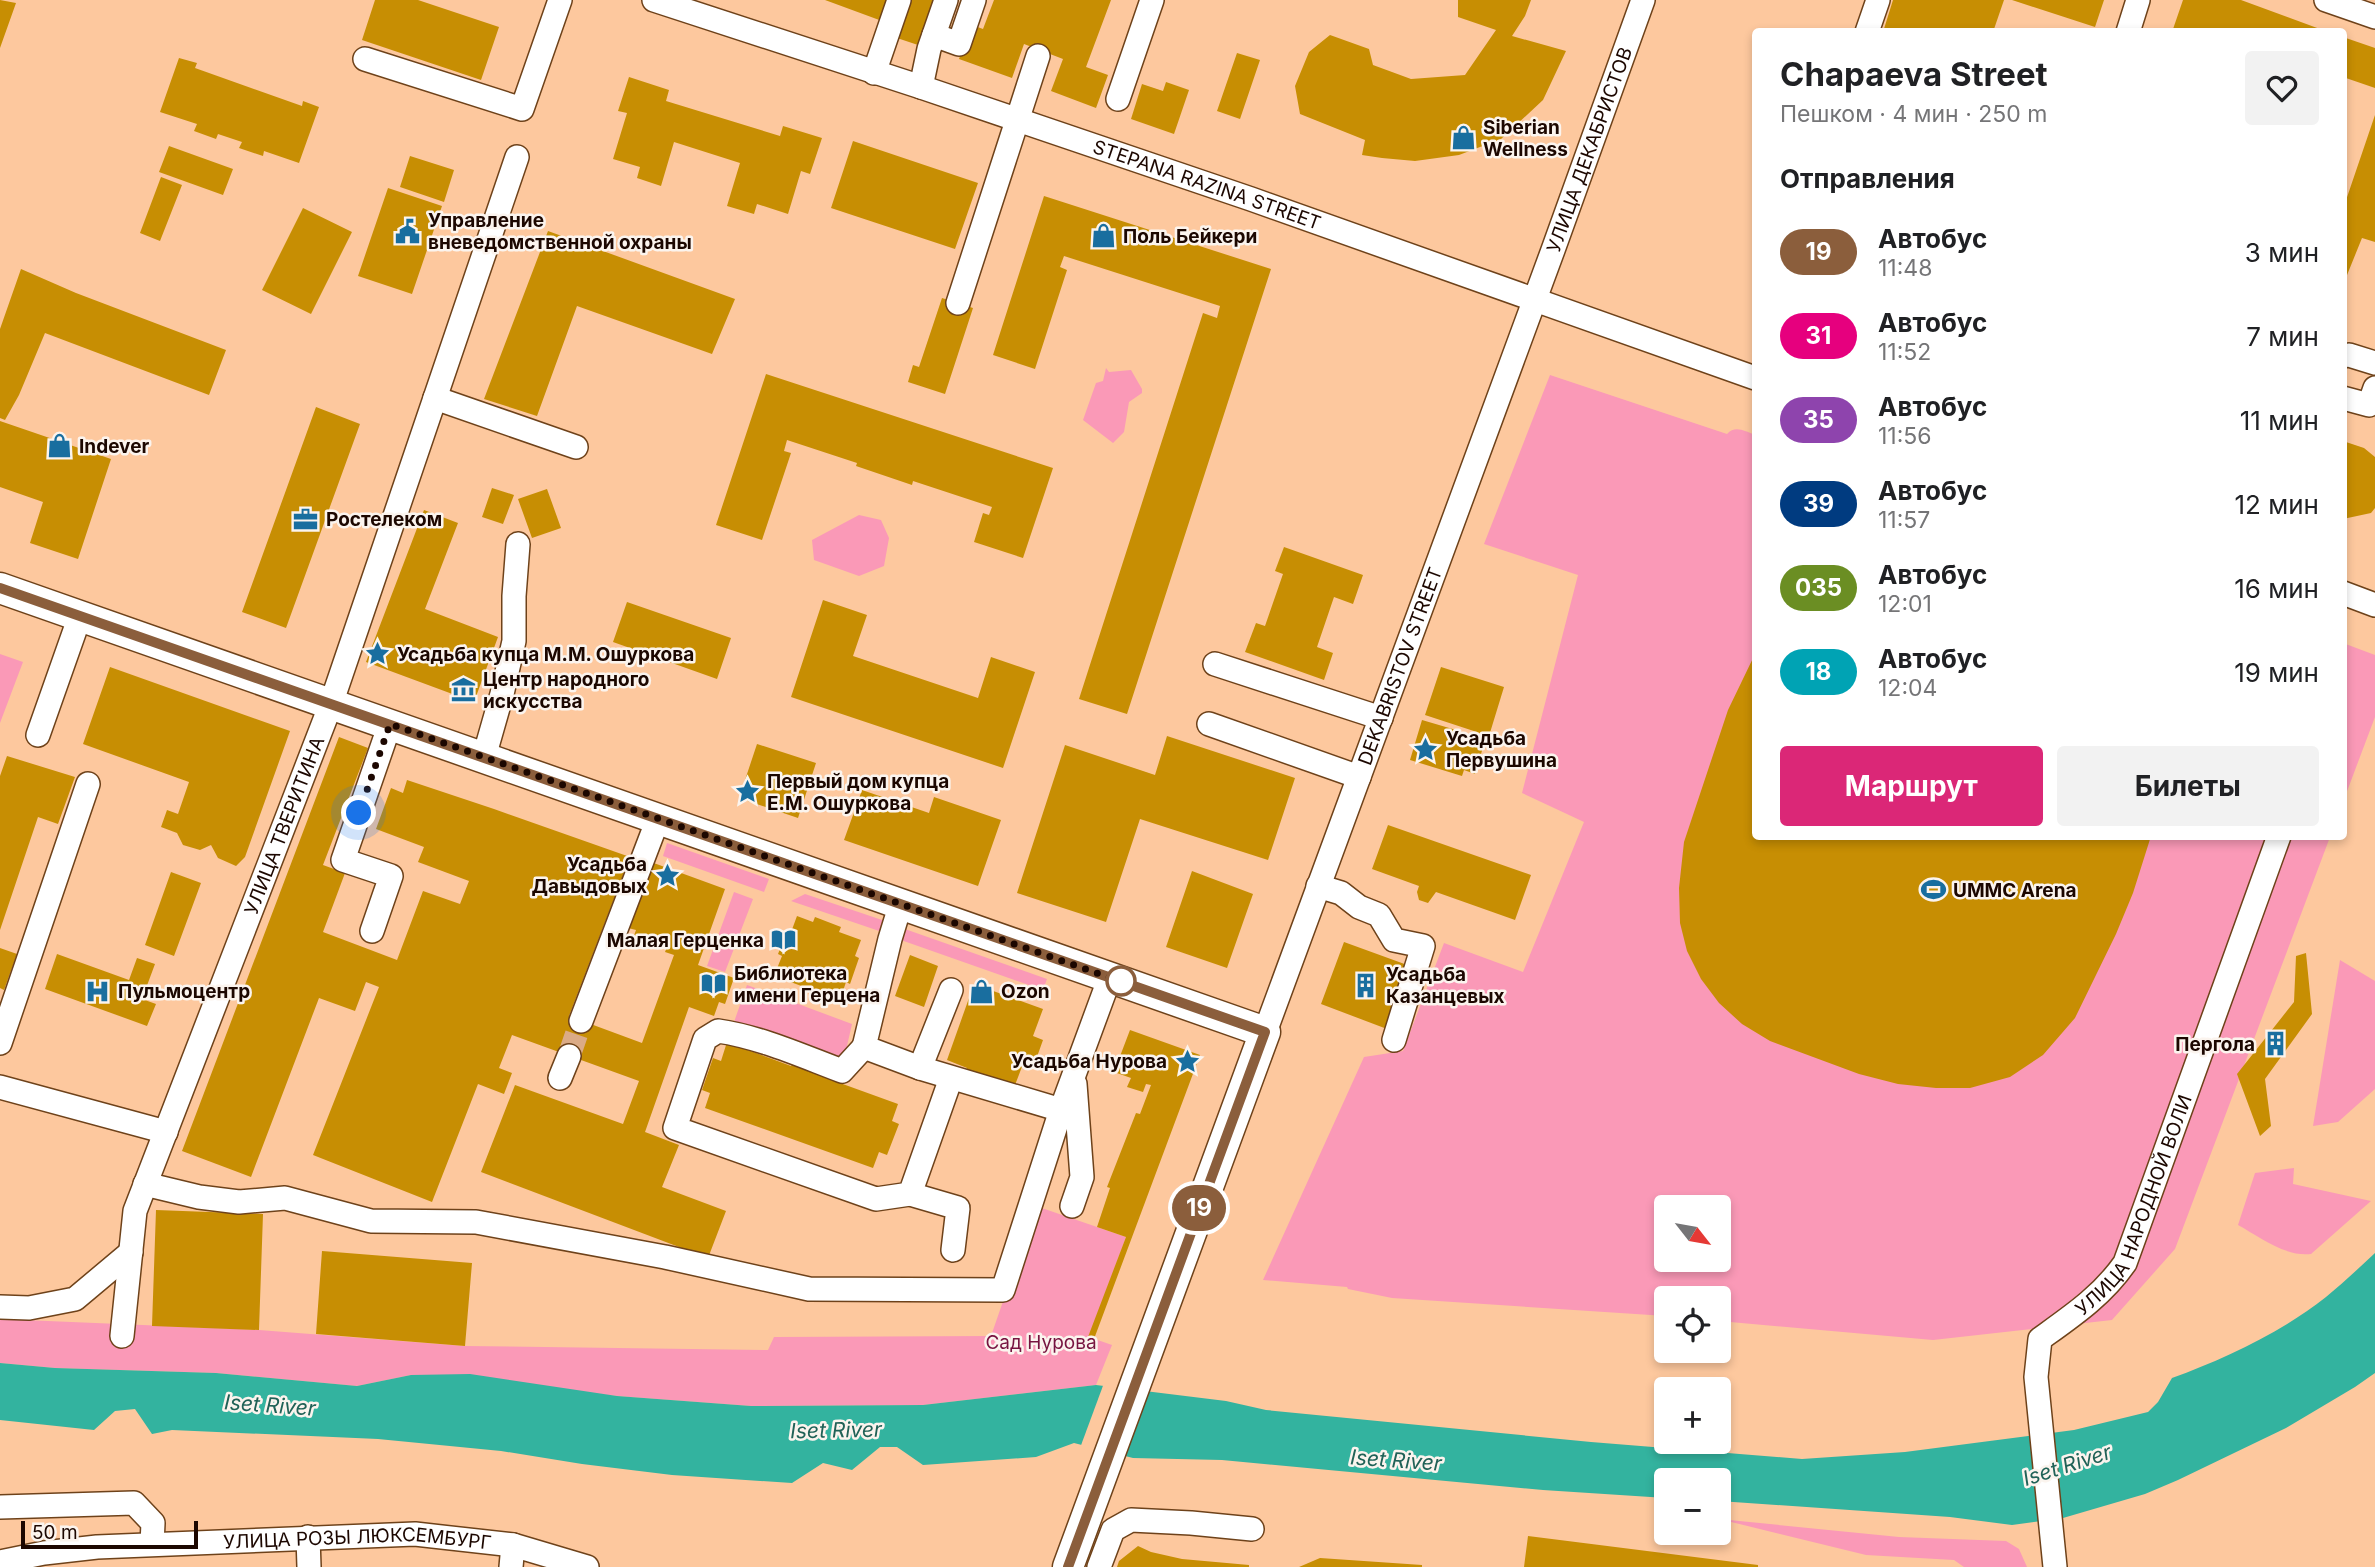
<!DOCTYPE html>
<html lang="ru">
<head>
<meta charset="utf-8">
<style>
  body { margin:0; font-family:Inter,sans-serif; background:#f2f2f2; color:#202124; height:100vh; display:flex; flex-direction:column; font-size:26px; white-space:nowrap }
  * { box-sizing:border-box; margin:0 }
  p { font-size:23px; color:#757577 }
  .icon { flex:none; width:38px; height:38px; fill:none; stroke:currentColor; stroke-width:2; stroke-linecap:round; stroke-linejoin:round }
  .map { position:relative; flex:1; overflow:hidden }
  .details { position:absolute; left:1752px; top:28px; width:595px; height:812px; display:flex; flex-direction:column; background:#fff; border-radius:7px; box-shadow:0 4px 10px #0003 }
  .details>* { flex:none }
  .badge { padding:0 14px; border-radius:23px; font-size:24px; line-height:46px }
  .needle { width:46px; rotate:121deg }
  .buttons { position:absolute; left:1654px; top:1195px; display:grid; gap:14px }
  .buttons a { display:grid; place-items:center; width:77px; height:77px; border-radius:7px; background:#fff; box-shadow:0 4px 10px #0003; font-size:35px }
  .scale { position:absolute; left:21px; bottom:18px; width:177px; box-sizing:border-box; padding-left:7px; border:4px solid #1c0700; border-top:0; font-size:19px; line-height:24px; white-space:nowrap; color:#1c0700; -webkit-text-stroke:5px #fbf4ee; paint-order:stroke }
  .you { position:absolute; width:35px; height:35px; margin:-18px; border:5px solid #fff; border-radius:50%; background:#1a73e8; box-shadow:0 0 0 10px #1a73e833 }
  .map>.badge { position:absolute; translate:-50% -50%; box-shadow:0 0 0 4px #fff }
  h2 { padding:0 28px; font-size:26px; line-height:63px }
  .round { display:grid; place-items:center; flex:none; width:74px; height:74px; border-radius:7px; background:#f2f2f2 }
  .head { display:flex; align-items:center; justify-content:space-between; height:119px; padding:0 28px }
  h1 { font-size:33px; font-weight:700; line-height:52px }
  .action { display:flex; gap:14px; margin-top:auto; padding:14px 28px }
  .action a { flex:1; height:80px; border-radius:7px; background:#db2777; color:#fff; font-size:28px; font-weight:700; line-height:80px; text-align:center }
  .action a+a { background:#f2f2f2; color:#202124 }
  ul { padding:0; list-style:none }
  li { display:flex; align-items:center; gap:21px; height:84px; padding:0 28px }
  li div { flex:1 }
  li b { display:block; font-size:26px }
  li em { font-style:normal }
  li .badge { min-width:77px; font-weight:700; text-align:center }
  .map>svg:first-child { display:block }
</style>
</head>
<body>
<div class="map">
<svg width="2375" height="1567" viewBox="0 0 2375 1567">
  <rect width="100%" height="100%" fill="#fdc89e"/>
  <path fill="#fa99b7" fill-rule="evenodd" d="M1106 368 1109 372 1131 370 1142 389V393L1129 402 1124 432 1113 443 1083 420 1096 383 1103 381Z
    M1550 375 1727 434C1735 425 1745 431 1755 435V836L2330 837 2175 1249 2112 1320 1933 1340 1719 1321 1718 1298H1666V1316L1392 1298 1348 1289 1347 1287 1263 1280 1364 1057 1403 1051 1444 943 1523 972 1584 822 1522 793 1578 575 1484 544ZM1666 1208H1718V1260H1666Z
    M859 515 881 520 889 538 884 566 859 576 814 560 812 540Z
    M2343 643 2375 655V717L2343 802Z
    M0 654 23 662 0 723Z
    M667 843 769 879 764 892 663 856Z
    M734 892 753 899 725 972 707 966Z
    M805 894 888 922 885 933 791 901Z
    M902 928 1047 979 1043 990 898 939Z
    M2340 960 2375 981V1089L2338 1122 2313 1126Z
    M747 985 852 1024 844 1059 734 1022Z
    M2294 1168 2293 1184 2371 1201 2311 1254C2285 1257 2260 1237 2238 1225L2255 1173Z
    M1036 1206 1126 1237 1089 1337 1112 1345 1096 1385 923 1405 751 1406 617 1396 411 1375 357 1386 216 1373 55 1368 0 1363V1319L259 1330 465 1346 768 1350 774 1337 991 1336Z
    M1719 1519 1899 1537 2006 1541 2019 1549 2027 1567H1964L1954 1560 1866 1555Z"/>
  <path fill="#33b39f" d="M2375 1253V1373L2355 1387 2286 1428 2178 1480 2145 1494 2063 1518 2012 1525 1950 1517 1719 1501 1718 1480H1666V1498L1543 1490 1222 1460 1133 1458 1074 1443 1036 1457 923 1465 897 1447H880L852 1470 823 1463 792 1483 672 1475 582 1464 501 1451 378 1439 172 1430 152 1434 135 1409 115 1411 94 1430 0 1420V1363L55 1368 216 1373 357 1386 411 1375 470 1374 617 1396 751 1406 923 1405 1096 1385 1226 1401 1266 1410 1591 1442 1802 1459 1905 1452 2074 1430 2148 1412 2158 1402 2172 1378C2224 1359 2282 1332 2326 1297 2343 1283 2359 1268 2375 1253Z"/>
  <path fill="#fdc89e" d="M1104 1383 1150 1389 1124 1460 1080 1448Z"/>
  <path fill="#c78e03" d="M0 0 16 3 0 48Z
    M375 0H418L499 27 481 80 362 40Z
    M825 0H889L882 21Z
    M910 0H936L921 46 897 38Z
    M994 0H1111L1086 67 1108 75 1096 108 1051 91 1063 59 1024 44 1012 78 959 59 972 25 983 29Z
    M1458 0H1531L1525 16 1512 36 1566 51 1543 100 1501 139 1459 155 1415 161 1382 158 1362 155 1365 140 1300 114 1295 86 1309 52 1330 35 1369 49 1373 65 1411 79 1465 75 1496 30 1458 17Z
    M1893 0H2004L1993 32H1883Z
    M2012 0H2104L2095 27Z
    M2183 0H2241L2328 32H2172Z
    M2343 37 2375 48V88L2343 77Z
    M1237 53 1260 60 1240 119 1217 111Z
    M179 58 197 63 195 68 302 106 303 101 319 107 299 163 264 151 263 156 239 148 242 142 218 134 216 139 194 131 197 124 160 112Z
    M629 77 669 90 666 101 780 136 783 126 822 138 810 174 801 171 788 214 757 204 754 214 727 206 740 163 674 142 661 186 637 178 640 167 613 159 627 113 618 111Z
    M1166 82 1189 90 1174 134 1131 119 1142 84 1163 91Z
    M2375 115V242L2362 238 2343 285V209Z
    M853 141 978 183 955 249 831 208Z
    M169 146 233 169 223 195 159 172Z
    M410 156 454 170 444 202 400 187Z
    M161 177 182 185 160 241 140 233Z
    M388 188 442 206 412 294 358 276Z
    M1044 196 1271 269 1127 714 1079 699 1203 313 1217 318 1220 306 1064 256 1060 267 1067 270 1035 369 993 355Z
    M303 208 352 232 311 314 262 290Z
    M548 231 735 299 712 354 577 306 537 416 484 399Z
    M21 269 76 293 226 350 209 395 45 333 19 395 5 420 0 418V329Z
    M942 298 973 308 945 394 908 382 913 365 919 367Z
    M766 374 1053 468 1023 558 974 542 983 513 989 515 992 507 913 481 912 485 856 466 857 463 787 440 784 451 791 453 762 540 716 525Z
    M316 407 360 424 286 628 242 612Z
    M0 421 111 459 78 559 30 543 43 502 0 487Z
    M2343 441 2364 448 2375 457V508L2371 513 2343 519Z
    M492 488 514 495 503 524 482 517Z
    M547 489 561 528 532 538 518 499Z
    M424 510 458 523 425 609 498 637 474 702 366 662Z
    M1284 547 1363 575 1353 604 1334 597 1317 647 1333 653 1324 680 1245 652 1256 623 1265 626 1283 574 1275 571Z
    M823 600 867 615 853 656 978 698 991 657 1035 672 1003 768 791 697Z
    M627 602 731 638 717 679 613 642Z
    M1755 654V836H2151L2133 893 2116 934 2075 1018 2043 1055 2010 1077 1970 1088H1936L1898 1084 1859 1074 1770 1041 1742 1024 1719 1003 1701 979 1687 951 1680 923 1679 888 1684 842 1728 710Z
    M110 667 290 731 245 857 236 866 218 858 211 845 200 850 183 845 177 833 161 827 167 810 178 814 189 782 83 744Z
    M1441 667 1504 687 1489 736 1425 715Z
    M1422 720 1456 730 1459 736 1484 744 1475 774 1464 770 1462 776 1410 760Z
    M1167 736 1295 778 1268 860 1140 819 1106 922 1017 893 1065 745 1155 775Z
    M339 737 368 748 323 865 345 873 323 932 397 960 423 891 460 904 469 881 418 862 424 847 376 829 391 788 403 793 407 780 494 809 630 857 569 1016 642 1043 674 955 665 952 669 942 650 935 646 946 632 941 636 930 628 928 651 862 725 889 698 965 734 978 725 1004 719 1002 714 1016 689 1007 645 1132 679 1145 662 1187 726 1211 708 1258 481 1172 515 1085 623 1124 639 1081 512 1035 499 1068 512 1073 504 1094 478 1084 432 1202 313 1155 379 987 366 982 355 1011 319 998 251 1177 182 1151Z
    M757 744 816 763 798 818 739 798Z
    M7 756 75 777 58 824 38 817 0 930V776Z
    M862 790 929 813 934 797 1001 820 978 886 844 840Z
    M1388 825 1531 875 1515 920 1436 892 1428 903 1419 900 1417 892 1419 886 1372 869Z
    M1192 871 1253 894 1227 968 1166 947Z
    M171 872 201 883 174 956 145 945Z
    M797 916 813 922 815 917 841 927 839 932 861 940 855 956 859 958 850 984 846 982 840 1000 774 976 782 956 778 954 786 934 790 935Z
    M1344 942 1410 966 1387 1029 1321 1004Z
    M0 948 17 954 4 990 0 988Z
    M2306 953 2312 1014 2265 1079 2271 1126 2260 1136 2237 1074 2294 1002 2296 956Z
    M57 954 129 980 137 958 155 964 142 999 156 1004 147 1026 45 989Z
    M910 955 938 966 924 1007 895 996Z
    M974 984 1043 1009 1033 1036 1043 1040 1033 1068 1023 1064 1015 1085 966 1070 967 1068 947 1060Z
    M1130 1030 1200 1055 1094 1339 1088 1337 1126 1237 1097 1227 1110 1188 1107 1187 1136 1113 1140 1114 1151 1085 1146 1084 1143 1092 1127 1087 1131 1078 1114 1072Z
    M727 1042 791 1066 795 1061 842 1078 840 1083 898 1104 892 1121 899 1124 887 1155 879 1152 873 1168 705 1108 710 1093 702 1090 713 1058 721 1061Z
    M156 1210 263 1214 259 1330 152 1326Z
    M322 1251 472 1263 465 1346 316 1334Z
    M1528 1536 1758 1565V1567H1524Z
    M1138 1546 1151 1552 1182 1559 1249 1565V1567H1117L1119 1561Z
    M1320 1558 1422 1565V1567H1299Z"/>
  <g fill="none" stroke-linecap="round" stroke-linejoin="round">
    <path stroke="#dbab86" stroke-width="23" stroke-dasharray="23 11" stroke-linecap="butt" d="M569 1056 581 1021"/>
    <defs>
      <g id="minor">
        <path id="s1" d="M654 0 921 87 1251 199 1755 378"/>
        <path d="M2326 0 2375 17"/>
        <path d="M1867 32 1878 0"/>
        <path d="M2128 32 2138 0"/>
        <path d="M934 35 959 44 974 0"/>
        <path d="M365 59 522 109 560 0"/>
        <path d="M874 73 899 0"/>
        <path d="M921 87 929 49 946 0"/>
        <path d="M1118 99 1152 0"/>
        <path d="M958 303 1038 56"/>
        <path d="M2343 356 2349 355 2375 363"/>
        <path d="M435 398 576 447"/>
        <path d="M2343 398 2369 405 2375 388"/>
        <path d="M2343 593 2375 605"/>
        <path d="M1215 664 1381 718"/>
        <path d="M1209 724 1359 777"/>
        <path d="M38 735 80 616"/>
        <path d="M484 757 502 694 514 641V596L518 544"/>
        <path d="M1318 886 1341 893 1359 907 1379 915 1394 940 1423 946 1394 1040"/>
        <path d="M901 903 890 939 864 1047 920 1068 1061 1110 1110 977"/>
        <path d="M372 931 391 876 343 860 390 724"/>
        <path d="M581 1021 658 819"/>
        <path id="s2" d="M1265 1032 1553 250 1643 0"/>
        <path d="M0 1043 88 784"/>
        <path d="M864 1047 842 1071C802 1056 760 1037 718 1031L705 1039 675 1128 876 1199 910 1194 951 1078"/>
        <path d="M920 1068 951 990"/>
        <path d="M560 1078 569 1056"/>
        <path d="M0 1087 166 1132"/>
        <path d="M145 1184 199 1197 239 1202 285 1198 371 1221 476 1222 665 1257 809 1289 1003 1290 1061 1110"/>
        <path d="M910 1194 958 1208 953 1250"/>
        <path d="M1072 1206 1082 1177 1075 1084"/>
        <path d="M0 1307 29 1308 75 1299 131 1252"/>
        <path id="s3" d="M122 1336 135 1211 331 704 517 157"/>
        <path d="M0 1507 134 1503 153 1523 152 1544"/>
        <path d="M308 1537 309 1567"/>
        <path id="s4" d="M0 1562 44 1553 97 1547 415 1534 513 1545 587 1567"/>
        <path d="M511 1567 513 1545"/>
        <path d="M1099 1567 1113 1530 1131 1520 1191 1523 1252 1529"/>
        <path id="s5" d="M2055 1567 2036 1377 2040 1339C2072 1316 2102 1296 2125 1263L2279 836"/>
      </g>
      <path id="major" d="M0 588 1265 1032 1068 1567"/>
    </defs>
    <use href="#minor" stroke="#6e421a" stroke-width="26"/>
    <use href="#major" stroke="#6e421a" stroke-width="33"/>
    <use href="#minor" stroke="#fff" stroke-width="23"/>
    <use href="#major" stroke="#fff" stroke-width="30"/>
  </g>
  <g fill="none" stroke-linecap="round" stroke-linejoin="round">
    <defs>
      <path id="line" d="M0 588 1265 1032 1068 1567"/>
    </defs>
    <use href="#line" stroke="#fff" stroke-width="16"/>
    <use href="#line" stroke="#8b5e3c" stroke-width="10"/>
    <path stroke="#1c0700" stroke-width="7" stroke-dasharray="0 12.6" d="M359 813 390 724 1128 984 1121 981"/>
  </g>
  <defs>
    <symbol id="shop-bare" viewBox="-9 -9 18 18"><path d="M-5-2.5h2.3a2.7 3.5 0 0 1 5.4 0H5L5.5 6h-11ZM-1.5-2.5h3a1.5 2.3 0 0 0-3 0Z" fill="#196e9f" stroke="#fbf4ee" stroke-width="2.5" paint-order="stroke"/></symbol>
    <symbol id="civic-bare" viewBox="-9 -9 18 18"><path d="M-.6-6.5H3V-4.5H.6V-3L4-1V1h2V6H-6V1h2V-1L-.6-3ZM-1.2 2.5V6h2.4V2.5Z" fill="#196e9f" stroke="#fbf4ee" stroke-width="2.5" paint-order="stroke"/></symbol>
    <symbol id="office-bare" viewBox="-9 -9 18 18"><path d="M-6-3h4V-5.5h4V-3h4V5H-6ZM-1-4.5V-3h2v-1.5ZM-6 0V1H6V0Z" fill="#196e9f" stroke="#fbf4ee" stroke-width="2.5" paint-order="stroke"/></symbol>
    <symbol id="sight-bare" viewBox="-9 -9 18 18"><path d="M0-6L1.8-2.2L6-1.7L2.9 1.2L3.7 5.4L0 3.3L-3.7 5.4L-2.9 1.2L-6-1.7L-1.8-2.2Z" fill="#196e9f" stroke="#fbf4ee" stroke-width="2.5" paint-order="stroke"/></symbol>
    <symbol id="museum-bare" viewBox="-9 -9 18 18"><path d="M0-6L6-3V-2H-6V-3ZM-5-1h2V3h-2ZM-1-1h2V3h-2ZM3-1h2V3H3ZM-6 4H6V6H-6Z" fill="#196e9f" stroke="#fbf4ee" stroke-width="2.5" paint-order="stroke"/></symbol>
    <symbol id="stadium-bare" viewBox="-9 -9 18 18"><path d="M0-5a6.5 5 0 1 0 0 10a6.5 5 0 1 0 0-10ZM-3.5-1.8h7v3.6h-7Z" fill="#196e9f" stroke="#fbf4ee" stroke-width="2.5" paint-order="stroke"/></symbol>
    <symbol id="library-bare" viewBox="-9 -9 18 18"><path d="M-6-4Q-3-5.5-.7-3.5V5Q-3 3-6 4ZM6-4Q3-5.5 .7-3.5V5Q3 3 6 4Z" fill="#196e9f" stroke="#fbf4ee" stroke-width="2.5" paint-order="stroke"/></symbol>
    <symbol id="building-bare" viewBox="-9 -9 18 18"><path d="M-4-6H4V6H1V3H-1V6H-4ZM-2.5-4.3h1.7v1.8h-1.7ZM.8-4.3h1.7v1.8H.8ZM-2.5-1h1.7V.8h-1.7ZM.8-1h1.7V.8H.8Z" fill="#196e9f" stroke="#fbf4ee" stroke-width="2.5" paint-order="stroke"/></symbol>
    <symbol id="hospital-bare" viewBox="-9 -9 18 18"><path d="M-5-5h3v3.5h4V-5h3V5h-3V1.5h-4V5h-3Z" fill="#196e9f" stroke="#fbf4ee" stroke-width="2.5" paint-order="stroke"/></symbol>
  </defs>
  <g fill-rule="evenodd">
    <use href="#shop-bare" x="1446" y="120" width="35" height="35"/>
    <use href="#civic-bare" x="390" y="214" width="35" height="35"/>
    <use href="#shop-bare" x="1086" y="218" width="35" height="35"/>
    <use href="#shop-bare" x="42" y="428" width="35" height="35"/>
    <use href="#office-bare" x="288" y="502" width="35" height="35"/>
    <use href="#sight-bare" x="360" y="636" width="35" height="35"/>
    <use href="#museum-bare" x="446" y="672" width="35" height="35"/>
    <use href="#sight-bare" x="1408" y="732" width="35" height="35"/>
    <use href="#sight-bare" x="730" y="774" width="35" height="35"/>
    <use href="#sight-bare" x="650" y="858" width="35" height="35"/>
    <use href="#stadium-bare" x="1916" y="872" width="35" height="35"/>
    <use href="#library-bare" x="766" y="922" width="35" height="35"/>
    <use href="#library-bare" x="696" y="966" width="35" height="35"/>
    <use href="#building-bare" x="1348" y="968" width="35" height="35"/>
    <use href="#hospital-bare" x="80" y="974" width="35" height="35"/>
    <use href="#shop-bare" x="964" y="974" width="35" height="35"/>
    <use href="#building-bare" x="2258" y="1026" width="35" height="35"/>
    <use href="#sight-bare" x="1170" y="1044" width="35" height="35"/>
  </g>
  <circle fill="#fff" stroke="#8b5e3c" stroke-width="3.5" cx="1121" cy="981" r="14"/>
  <g text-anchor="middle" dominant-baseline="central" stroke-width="5" stroke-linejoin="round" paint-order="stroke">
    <g font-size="19" font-weight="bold" fill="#1c0700" stroke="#fbf4ee" text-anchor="start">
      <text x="1483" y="127">Siberian<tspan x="1483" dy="22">Wellness</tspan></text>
      <text x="428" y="220">Управление<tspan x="428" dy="22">вневедомственной охраны</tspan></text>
      <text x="1123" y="236">Поль Бейкери</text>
      <text x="79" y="446">Indever</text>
      <text x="326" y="519">Ростелеком</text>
      <text x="397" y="654">Усадьба купца М.М. Ошуркова</text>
      <text x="483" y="679">Центр народного<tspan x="483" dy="22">искусства</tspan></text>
      <text x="1446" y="738">Усадьба<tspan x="1446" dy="22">Первушина</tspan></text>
      <text x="767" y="781">Первый дом купца<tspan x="767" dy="22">Е.М. Ошуркова</tspan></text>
      <text x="647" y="864" text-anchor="end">Усадьба<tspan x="647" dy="22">Давыдовых</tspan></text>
      <text x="1953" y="890">UMMC Arena</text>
      <text x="764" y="940" text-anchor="end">Малая Герценка</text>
      <text x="734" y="973">Библиотека<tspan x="734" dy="22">имени Герцена</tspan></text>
      <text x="1386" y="974">Усадьба<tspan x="1386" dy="22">Казанцевых</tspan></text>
      <text x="118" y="991">Пульмоцентр</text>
      <text x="1001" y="991">Ozon</text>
      <text x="2255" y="1044" text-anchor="end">Пергола</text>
      <text x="1167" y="1061" text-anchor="end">Усадьба Нурова</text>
    </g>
    <g font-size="19" fill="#1c0700" stroke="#fbf4ee">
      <text stroke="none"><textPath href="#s2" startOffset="940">УЛИЦА ДЕКАБРИСТОВ</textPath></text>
      <text stroke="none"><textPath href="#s1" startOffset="583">STEPANA RAZINA STREET</textPath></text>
      <text stroke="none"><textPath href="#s2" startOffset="390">DEKABRISTOV STREET</textPath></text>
      <text stroke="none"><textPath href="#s3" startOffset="539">УЛИЦА ТВЕРИТИНА</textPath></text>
      <text stroke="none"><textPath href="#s5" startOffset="399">УЛИЦА НАРОДНОЙ ВОЛИ</textPath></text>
      <text stroke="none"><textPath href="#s4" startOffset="359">УЛИЦА РОЗЫ ЛЮКСЕМБУРГ</textPath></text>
    </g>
    <g font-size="19" fill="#771440" stroke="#fbf4ee">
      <text x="1041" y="1342">Сад Нурова</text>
    </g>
    <g font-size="21" font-style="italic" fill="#206257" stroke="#fbf4ee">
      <text transform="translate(270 1405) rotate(4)">Iset River</text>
      <text transform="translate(836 1430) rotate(-1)">Iset River</text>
      <text transform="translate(1396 1460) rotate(4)">Iset River</text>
      <text transform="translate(2067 1465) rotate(-18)">Iset River</text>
    </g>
  </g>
</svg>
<div class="buttons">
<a><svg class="needle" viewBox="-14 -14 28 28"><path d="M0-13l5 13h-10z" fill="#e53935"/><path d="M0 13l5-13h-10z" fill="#757577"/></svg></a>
<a><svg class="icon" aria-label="locate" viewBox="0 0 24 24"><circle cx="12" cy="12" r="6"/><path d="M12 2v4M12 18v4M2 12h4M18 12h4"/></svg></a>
<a>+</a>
<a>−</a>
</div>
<div class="scale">50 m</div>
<div class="you" style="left:359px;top:813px"></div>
<b class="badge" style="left:1199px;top:1208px;background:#8b5e3c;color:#fff">19</b>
<section class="details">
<div class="head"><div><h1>Chapaeva Street</h1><p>Пешком · 4 мин · 250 m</p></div><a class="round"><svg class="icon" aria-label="heart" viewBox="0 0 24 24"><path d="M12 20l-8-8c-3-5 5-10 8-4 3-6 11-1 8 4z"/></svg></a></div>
<h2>Отправления</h2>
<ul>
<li><span class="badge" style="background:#8b5e3c;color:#fff">19</span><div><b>Автобус</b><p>11:48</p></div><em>3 мин</em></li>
<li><span class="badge" style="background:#e6007e;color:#fff">31</span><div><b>Автобус</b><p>11:52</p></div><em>7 мин</em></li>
<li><span class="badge" style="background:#8e44ad;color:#fff">35</span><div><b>Автобус</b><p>11:56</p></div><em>11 мин</em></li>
<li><span class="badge" style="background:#003b80;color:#fff">39</span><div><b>Автобус</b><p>11:57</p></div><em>12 мин</em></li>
<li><span class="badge" style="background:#6b8e23;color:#fff">035</span><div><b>Автобус</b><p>12:01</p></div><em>16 мин</em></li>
<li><span class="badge" style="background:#00a3b4;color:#fff">18</span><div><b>Автобус</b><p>12:04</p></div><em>19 мин</em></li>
</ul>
<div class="action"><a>Маршрут</a><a>Билеты</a></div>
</section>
</div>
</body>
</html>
